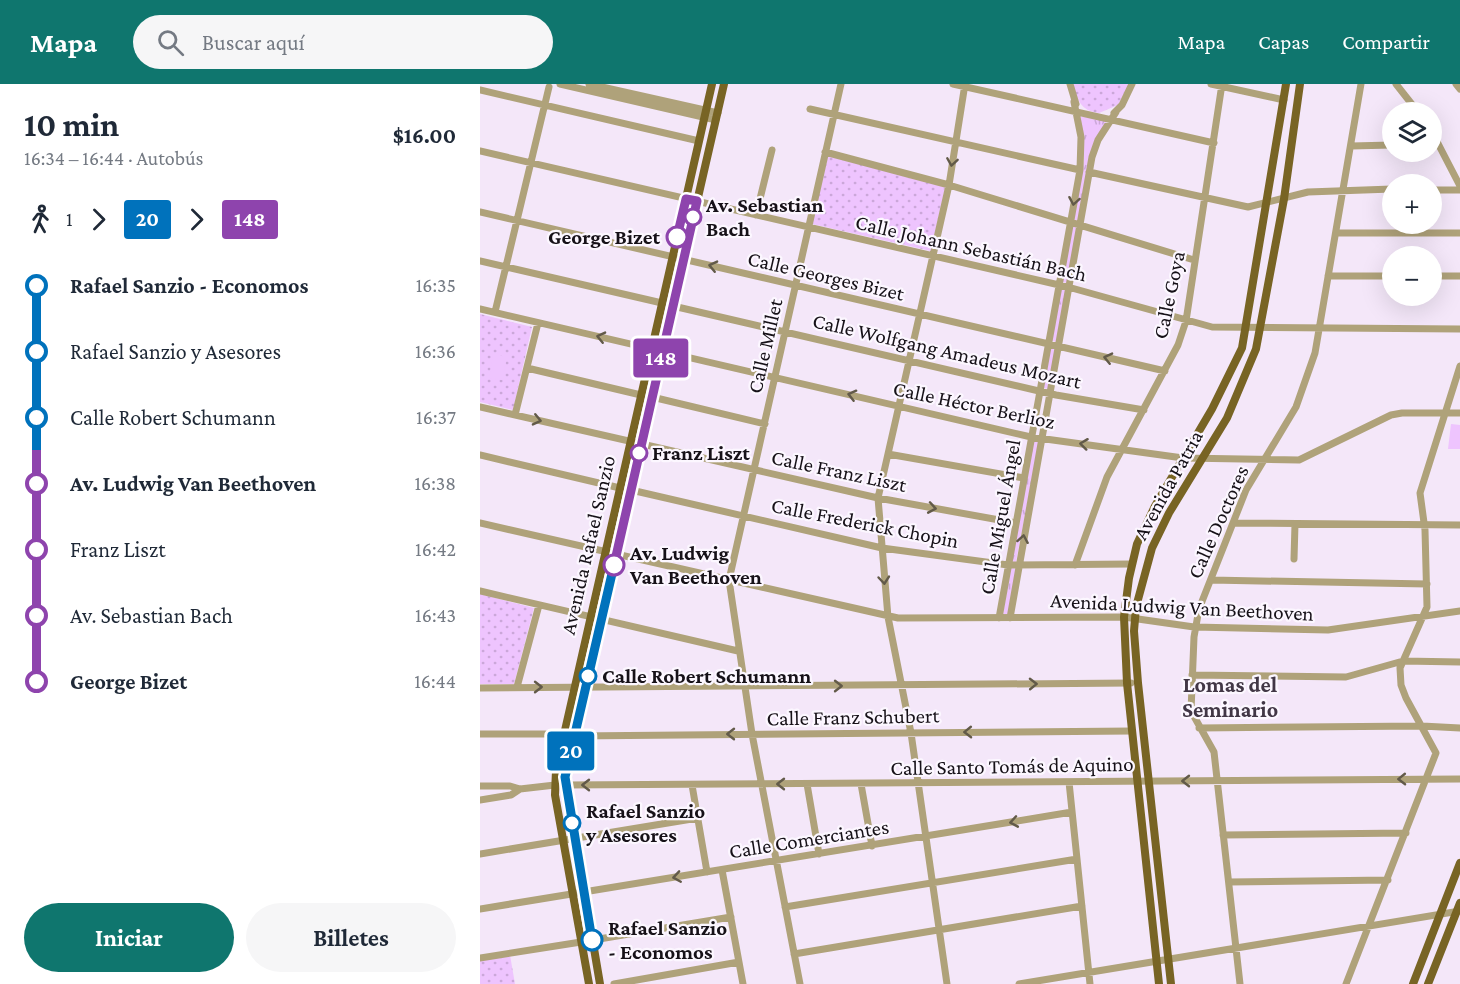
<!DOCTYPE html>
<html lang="es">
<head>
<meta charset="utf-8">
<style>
  body { margin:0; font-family:"Crimson Pro",serif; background:#f6f6f7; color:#1f2937; height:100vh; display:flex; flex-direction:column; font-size:22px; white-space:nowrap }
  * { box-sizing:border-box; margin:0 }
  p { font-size:20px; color:#747a83 }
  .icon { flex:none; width:33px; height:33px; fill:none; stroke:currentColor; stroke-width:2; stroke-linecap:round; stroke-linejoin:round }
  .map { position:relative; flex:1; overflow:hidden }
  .details { display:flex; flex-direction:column; background:#fff; width:480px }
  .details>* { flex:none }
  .badge { padding:0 12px; border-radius:4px; font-size:21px; line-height:39px }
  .tools { position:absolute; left:902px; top:18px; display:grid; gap:12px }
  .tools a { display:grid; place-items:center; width:60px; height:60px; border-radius:50%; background:#fff; box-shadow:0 6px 24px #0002; font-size:30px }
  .map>.badge { position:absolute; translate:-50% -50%; box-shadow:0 0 0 3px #fff }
  .legs { display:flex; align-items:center; gap:9px; height:66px; padding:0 24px; font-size:20px }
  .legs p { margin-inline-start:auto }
  .summary { display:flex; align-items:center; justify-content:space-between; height:102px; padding:0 24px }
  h1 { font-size:33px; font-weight:700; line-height:45px }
  .button { display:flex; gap:12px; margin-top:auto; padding:12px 24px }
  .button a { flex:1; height:69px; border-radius:36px; background:#0f766e; color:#fff; font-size:24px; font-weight:700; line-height:69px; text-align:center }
  .button a+a { background:#f6f6f7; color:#1f2937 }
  ul { padding:0 24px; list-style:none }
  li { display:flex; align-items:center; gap:21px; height:66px; font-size:22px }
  li i { display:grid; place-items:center; width:9px; height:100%; margin:0 8px; background:currentColor }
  li i::after { content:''; width:15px; height:15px; margin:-8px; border:4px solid; border-radius:50%; background:#fff }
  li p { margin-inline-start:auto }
  li:first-child i { background:linear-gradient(#0000 50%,currentColor 0) }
  li:last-child i { background:linear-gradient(currentColor 50%,#0000 0) }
  header { display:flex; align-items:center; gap:36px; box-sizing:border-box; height:84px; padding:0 30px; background:#0f766e; color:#fff }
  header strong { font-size:28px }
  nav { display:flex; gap:33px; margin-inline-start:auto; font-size:21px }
  .search { width:420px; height:54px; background:#f6f6f7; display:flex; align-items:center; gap:15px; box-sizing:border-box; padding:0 21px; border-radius:33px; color:#747a83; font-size:22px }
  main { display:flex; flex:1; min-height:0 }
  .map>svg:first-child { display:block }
</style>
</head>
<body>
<header>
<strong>Mapa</strong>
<div class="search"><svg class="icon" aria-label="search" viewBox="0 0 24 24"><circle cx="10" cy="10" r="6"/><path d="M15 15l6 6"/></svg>Buscar aquí</div>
<nav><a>Mapa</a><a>Capas</a><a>Compartir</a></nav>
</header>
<main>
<section class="details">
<div class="summary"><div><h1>10 min</h1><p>16:34 – 16:44 · Autobús</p></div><b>$16.00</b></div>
<div class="legs"><svg class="icon" aria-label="walk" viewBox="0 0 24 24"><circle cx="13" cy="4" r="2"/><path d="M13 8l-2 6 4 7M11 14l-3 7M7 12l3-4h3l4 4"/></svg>1<svg class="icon" aria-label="forward" viewBox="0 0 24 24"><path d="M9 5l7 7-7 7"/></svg><b class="badge" style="background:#0072bc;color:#fff">20</b><svg class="icon" aria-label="forward" viewBox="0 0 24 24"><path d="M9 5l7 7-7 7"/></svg><b class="badge" style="background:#8e44ad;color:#fff">148</b></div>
<ul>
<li><i style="color:#0072bc"></i><b>Rafael Sanzio - Economos</b><p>16:35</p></li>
<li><i style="color:#0072bc"></i><span>Rafael Sanzio y Asesores</span><p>16:36</p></li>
<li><i style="color:#0072bc"></i><span>Calle Robert Schumann</span><p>16:37</p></li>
<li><i style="color:#8e44ad"></i><b>Av. Ludwig Van Beethoven</b><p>16:38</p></li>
<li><i style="color:#8e44ad"></i><span>Franz Liszt</span><p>16:42</p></li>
<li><i style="color:#8e44ad"></i><span>Av. Sebastian Bach</span><p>16:43</p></li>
<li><i style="color:#8e44ad"></i><b>George Bizet</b><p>16:44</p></li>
</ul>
<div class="button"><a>Iniciar</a><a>Billetes</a></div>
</section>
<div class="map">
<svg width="980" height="900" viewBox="0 0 980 900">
  <defs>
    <pattern id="grass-tufts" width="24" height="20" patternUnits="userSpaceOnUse" patternTransform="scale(1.5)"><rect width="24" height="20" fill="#eec4fe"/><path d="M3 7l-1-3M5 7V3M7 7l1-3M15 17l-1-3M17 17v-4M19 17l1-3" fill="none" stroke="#cba7d9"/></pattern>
    <pattern id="park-dots" width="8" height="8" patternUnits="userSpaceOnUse" patternTransform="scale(1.5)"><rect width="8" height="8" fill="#eec4fe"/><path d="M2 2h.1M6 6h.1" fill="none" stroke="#cba7d9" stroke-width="1.8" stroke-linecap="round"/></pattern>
  </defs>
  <rect width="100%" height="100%" fill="#f4e7f9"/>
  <path fill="url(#grass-tufts)" d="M600 32 627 37 615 56 598 139 593 137 604 77Z
    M593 142 597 144 587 199 582 198Z
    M581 204 586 205 577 258 572 257Z
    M570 262 576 263 569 305 563 304Z
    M553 356 559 357 536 478H532Z
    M531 484 536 485 528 530H523Z"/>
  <path fill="url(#park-dots)" d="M593 0H649L638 21 619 29C601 27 597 16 593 0Z
    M348 72 465 103 451 167 332 140Z
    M0 230 52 243 33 326 0 318Z
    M0 510 54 524 34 600H0Z
    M30 871 35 900H0V876Z"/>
  <path fill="#eec4fe" d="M13 270 27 273 22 296 9 294Z
    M971 340 980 341V365H968Z"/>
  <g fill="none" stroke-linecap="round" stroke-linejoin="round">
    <path stroke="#afa27a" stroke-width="7" d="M80 0 236 36
      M109 0 238 29
      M473 0 734 59
      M590 0 596 20
      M731 0 804 16
      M916 0 938 28
      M976 0 980 5
      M0 6 219 57
      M330 25 600 86
      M634 29 642 21 652 0
      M951 46 980 102
      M871 62 912 61
      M0 67 588 203 732 243 980 245
      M345 68 469 101 714 176
      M609 88 768 123 828 108 912 105
      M951 106H980
      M0 128 685 287
      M276 131 292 66
      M856 149H980
      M0 177 182 219
      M848 192H912
      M951 192H980
      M193 222 576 311 664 326
      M0 225 551 353 703 374 819 376 911 331 922 329H980
      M15 228 69 3
      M47 284 161 311
      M172 313 285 340
      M0 323 398 414 536 439
      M35 331 58 239
      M408 370 544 394
      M0 371 140 404
      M151 406 402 464 528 481 652 480
      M0 439 418 534 644 533 714 543 848 546 980 527
      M754 439 980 441
      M814 475 815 440
      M595 481 627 393 698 261 706 237 742 0
      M731 496 947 500
      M0 507 258 567
      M519 534 600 86 601 53 594 18
      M530 534 612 73 618 56 636 28
      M712 591 866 593 923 577 980 578
      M37 603 59 521
      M0 604 651 599
      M719 644 942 642 980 644
      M0 650H83
      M94 652 652 647
      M589 698 610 900
      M327 700 339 770
      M381 700 392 762
      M85 701 980 695
      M212 701 227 788
      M0 702H30L40 705 75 701
      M0 716 31 711 40 705
      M743 751 926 749
      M0 770 218 734
      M242 786 263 900
      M749 798 908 796
      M305 823 597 775
      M0 825 592 728
      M113 856 251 833
      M314 870 602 822
      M0 874 101 858
      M134 900 259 878
      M320 900 272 650 249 496 361 0
      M467 900 431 649 408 533 398 414 469 101 485 0
      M539 900 980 827
      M760 900 734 668 711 627 714 553 719 525 766 406 816 323 835 269 881 0
      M866 900 956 669 926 614 921 601 920 584 947 523 945 446 940 409 980 282"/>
    <path stroke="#786424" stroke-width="8" d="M109 900 75 711 76 686 232 0
      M120 900 85 693 244 0
      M679 900 647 599 644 533 649 494 657 460 675 422 732 325 762 264 806 0
      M691 900 658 599 654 547 656 523 672 464 689 429 747 334 776 265 804 115 820 0
      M933 900 980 779
      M948 900 980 819"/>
  </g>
  <defs><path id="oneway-chevron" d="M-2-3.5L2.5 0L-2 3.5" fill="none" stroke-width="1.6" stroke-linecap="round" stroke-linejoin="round" transform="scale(1.5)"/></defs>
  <g stroke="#625a49">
    <use href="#oneway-chevron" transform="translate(472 78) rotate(99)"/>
    <use href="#oneway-chevron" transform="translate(594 117) rotate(100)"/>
    <use href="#oneway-chevron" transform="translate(233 182) rotate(-167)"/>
    <use href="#oneway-chevron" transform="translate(121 253) rotate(-167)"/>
    <use href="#oneway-chevron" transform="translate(628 274) rotate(-167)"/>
    <use href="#oneway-chevron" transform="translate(372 311) rotate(-166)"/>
    <use href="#oneway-chevron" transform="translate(57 336) rotate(13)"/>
    <use href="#oneway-chevron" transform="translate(604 360) rotate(-173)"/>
    <use href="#oneway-chevron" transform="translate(452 424) rotate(10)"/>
    <use href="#oneway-chevron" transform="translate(543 455) rotate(-80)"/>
    <use href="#oneway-chevron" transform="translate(404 496) rotate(85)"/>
    <use href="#oneway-chevron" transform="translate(553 600) rotate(-1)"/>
    <use href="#oneway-chevron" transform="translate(358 602)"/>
    <use href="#oneway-chevron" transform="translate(58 603)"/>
    <use href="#oneway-chevron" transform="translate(488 648) rotate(179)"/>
    <use href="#oneway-chevron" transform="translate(251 650) rotate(180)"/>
    <use href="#oneway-chevron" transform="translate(922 695) rotate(179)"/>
    <use href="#oneway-chevron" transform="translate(706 697) rotate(180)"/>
    <use href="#oneway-chevron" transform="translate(301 700) rotate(180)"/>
    <use href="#oneway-chevron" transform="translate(106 701) rotate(180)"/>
    <use href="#oneway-chevron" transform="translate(534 738) rotate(170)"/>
    <use href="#oneway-chevron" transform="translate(197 793) rotate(171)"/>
  </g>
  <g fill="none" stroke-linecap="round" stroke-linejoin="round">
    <defs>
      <path id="line-1" d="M112 856 85 693 134 481"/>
      <path id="line-2" d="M134 481 217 117 206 115 197 153"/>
    </defs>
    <use href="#line-1" stroke="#fff" stroke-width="14"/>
    <use href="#line-2" stroke="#fff" stroke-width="14"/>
    <use href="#line-1" stroke="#0072bc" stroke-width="9"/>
    <use href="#line-2" stroke="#8e44ad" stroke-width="9"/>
  </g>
  <g fill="#fff" stroke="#8e44ad" stroke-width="3">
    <circle cx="213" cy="133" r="8"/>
    <circle cx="197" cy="153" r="10"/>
    <circle cx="159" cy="369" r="8"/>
    <circle cx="134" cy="481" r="10"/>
  </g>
  <g fill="#fff" stroke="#0072bc" stroke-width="3">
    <circle cx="108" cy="592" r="8"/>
    <circle cx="92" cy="739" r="8"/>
    <circle cx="112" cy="856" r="10"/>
  </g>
  <g text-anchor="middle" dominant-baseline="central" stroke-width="4.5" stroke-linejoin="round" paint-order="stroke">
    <g font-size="21" font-weight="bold" fill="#161118" stroke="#fcf7ff" text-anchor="start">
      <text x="226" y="121">Av. Sebastian<tspan x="226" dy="24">Bach</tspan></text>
      <text x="180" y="153" text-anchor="end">George Bizet</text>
      <text x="172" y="369">Franz Liszt</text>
      <text x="150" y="469">Av. Ludwig<tspan x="150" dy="24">Van Beethoven</tspan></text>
      <text x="122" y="592">Calle Robert Schumann</text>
      <text x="106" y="727">Rafael Sanzio<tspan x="106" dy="24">y Asesores</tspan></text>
      <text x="128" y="844">Rafael Sanzio<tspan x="128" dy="24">- Economos</tspan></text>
    </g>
    <g font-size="21" fill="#161118" stroke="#fcf7ff">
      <text transform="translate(491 164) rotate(13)">Calle Johann Sebastián Bach</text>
      <text transform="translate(346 192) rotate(13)">Calle Georges Bizet</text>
      <text transform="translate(689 211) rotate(-78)">Calle Goya</text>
      <text transform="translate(285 262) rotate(-77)">Calle Millet</text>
      <text transform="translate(467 267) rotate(13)">Calle Wolfgang Amadeus Mozart</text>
      <text transform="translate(494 321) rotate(12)">Calle Héctor Berlioz</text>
      <text transform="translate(359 387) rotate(12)">Calle Franz Liszt</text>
      <text transform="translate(688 401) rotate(-61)">Avenida Patria</text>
      <text transform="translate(520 433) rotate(-80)">Calle Miguel Ángel</text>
      <text transform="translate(738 438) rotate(-66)">Calle Doctores</text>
      <text transform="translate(385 439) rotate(11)">Calle Frederick Chopin</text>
      <text transform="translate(108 461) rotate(-77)">Avenida Rafael Sanzio</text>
      <text transform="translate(702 523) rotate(3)">Avenida Ludwig Van Beethoven</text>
      <text transform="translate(373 633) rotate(-1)">Calle Franz Schubert</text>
      <text transform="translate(532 682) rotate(-1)">Calle Santo Tomás de Aquino</text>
      <text transform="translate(329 755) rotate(-9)">Calle Comerciantes</text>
    </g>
    <g font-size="22" font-weight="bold" fill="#423746" stroke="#fcf7ff">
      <text x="750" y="600">Lomas del<tspan x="750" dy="25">Seminario</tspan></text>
    </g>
  </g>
</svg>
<div class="tools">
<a><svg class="icon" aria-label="layers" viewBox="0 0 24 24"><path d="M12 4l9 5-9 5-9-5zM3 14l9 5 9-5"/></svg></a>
<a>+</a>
<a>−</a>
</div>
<b class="badge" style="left:91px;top:667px;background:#0072bc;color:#fff">20</b>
<b class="badge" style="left:181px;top:274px;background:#8e44ad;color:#fff">148</b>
</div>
</main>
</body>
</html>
